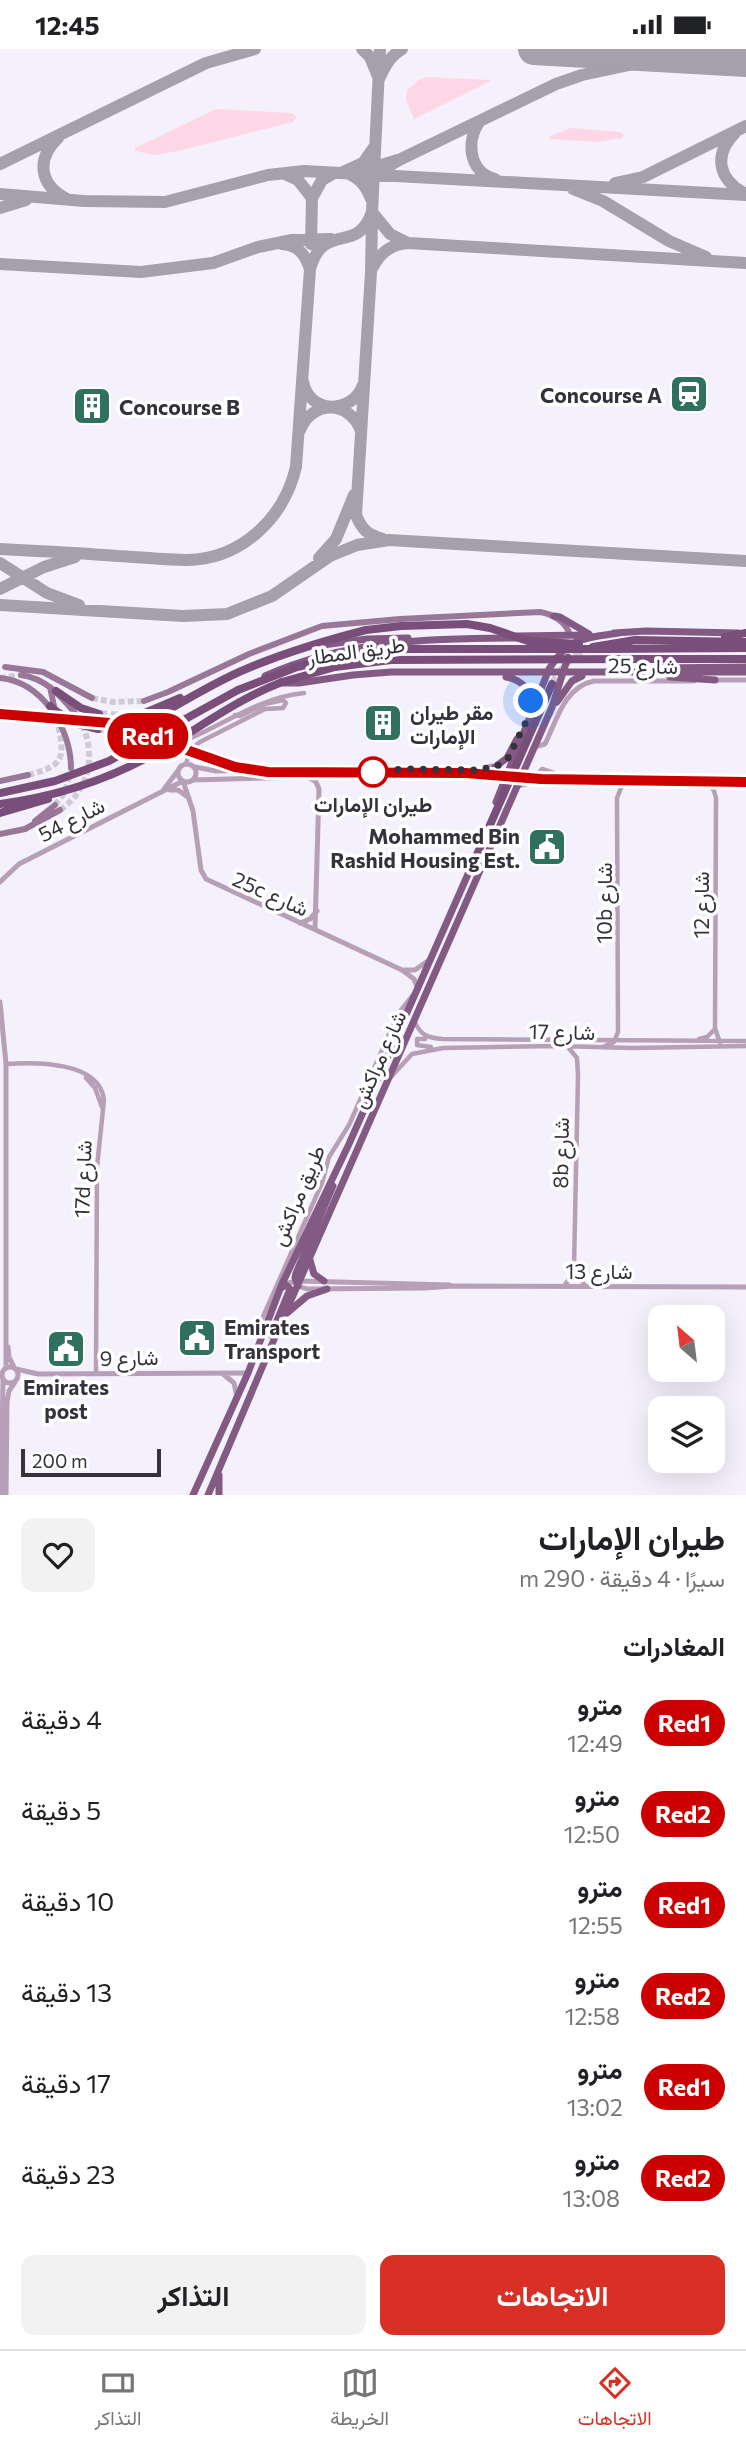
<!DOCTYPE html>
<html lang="ar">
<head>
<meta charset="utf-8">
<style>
  body { margin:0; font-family:Commissioner,Vazirmatn,sans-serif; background:#f2f2f2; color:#202124; direction:rtl; height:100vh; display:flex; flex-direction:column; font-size:26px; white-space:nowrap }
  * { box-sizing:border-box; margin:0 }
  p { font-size:23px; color:#757577 }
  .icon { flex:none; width:38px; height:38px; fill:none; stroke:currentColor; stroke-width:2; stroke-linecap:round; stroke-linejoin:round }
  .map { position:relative; height:1446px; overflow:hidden; direction:ltr }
  .details { display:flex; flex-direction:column; background:#fff; flex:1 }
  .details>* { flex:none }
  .badge { padding:0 14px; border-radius:23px; font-size:24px; line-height:46px }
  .needle { width:46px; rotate:332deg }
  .controls { position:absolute; left:648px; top:1256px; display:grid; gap:14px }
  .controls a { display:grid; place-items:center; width:77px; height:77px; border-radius:14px; background:#fff; box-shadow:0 7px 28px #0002; font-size:35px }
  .scale { position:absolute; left:21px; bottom:18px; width:140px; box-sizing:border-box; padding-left:7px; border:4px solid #35313d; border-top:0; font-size:19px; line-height:24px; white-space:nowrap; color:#35313d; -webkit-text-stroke:5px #fff; paint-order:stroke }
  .you { position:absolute; width:35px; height:35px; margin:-18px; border:5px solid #fff; border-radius:50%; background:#1a73e8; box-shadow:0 0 0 10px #1a73e833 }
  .map>.badge { position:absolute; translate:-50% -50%; box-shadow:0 0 0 4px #fff }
  h2 { padding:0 21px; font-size:26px; line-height:63px }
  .round { display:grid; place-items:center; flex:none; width:74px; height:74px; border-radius:14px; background:#f2f2f2 }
  .headline { display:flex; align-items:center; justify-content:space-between; height:119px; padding:0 21px }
  h1 { font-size:33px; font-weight:700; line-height:52px }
  .action { display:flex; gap:14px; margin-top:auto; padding:14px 21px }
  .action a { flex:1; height:80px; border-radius:14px; background:#d93025; color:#fff; font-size:28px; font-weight:700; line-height:80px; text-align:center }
  .action a+a { background:#f2f2f2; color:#202124 }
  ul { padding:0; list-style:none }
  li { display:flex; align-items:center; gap:21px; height:91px; padding:0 21px }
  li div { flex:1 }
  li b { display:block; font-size:26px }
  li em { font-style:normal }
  li .badge { min-width:77px; font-weight:700; text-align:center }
  .status { display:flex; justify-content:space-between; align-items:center; height:49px; padding:0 35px; background:#fff; direction:ltr }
  .status svg { height:19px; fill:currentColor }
  .tabs { display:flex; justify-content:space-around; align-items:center; height:98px; border-top:2px solid #e0e0e0; background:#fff; font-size:19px; color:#757577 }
  .tabs a { display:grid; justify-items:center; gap:4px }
  .tabs .active { color:#d93025 }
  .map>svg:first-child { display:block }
</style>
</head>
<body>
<div class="status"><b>12:45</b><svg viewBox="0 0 49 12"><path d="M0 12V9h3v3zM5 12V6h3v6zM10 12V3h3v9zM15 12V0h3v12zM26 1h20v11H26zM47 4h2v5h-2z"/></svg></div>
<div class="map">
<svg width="746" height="1446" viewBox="0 0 746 1446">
  <rect width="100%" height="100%" fill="#f4f0fc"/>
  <path fill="#fed7e7" d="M427 28 489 31 491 32 414 70 406 50 407 41 419 31Z
    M216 60 292 64 297 68 293 73 178 102 154 106 135 102V99Z
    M570 79 621 83 624 86 622 89 598 93 549 90V88Z"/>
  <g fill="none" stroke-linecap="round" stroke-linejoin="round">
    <path stroke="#a4a0ac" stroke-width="12" d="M362 0 370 8 379 30C385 17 390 7 402 0
      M380 0 372 163 390 185 408 194 746 214
      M642 0 694 9
      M480 72C466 91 468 123 495 130
      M735 84C713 106 718 131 746 145
      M58 89C36 110 39 136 67 150
      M401 110 556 35 582 26 667 8
      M0 115 206 14 255 0
      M368 120 401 110 387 118 380 126
      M285 125 298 131 312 149 311 195
      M615 134 643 128 746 77
      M573 140 603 152 669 192 706 208
      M0 145 84 152 165 153 268 126 304 122 746 146
      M312 149 322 131 334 124
      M371 150C366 136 358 127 343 123L363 114 375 97
      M0 159 26 151
      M372 170 371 223 356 466C362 481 368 486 383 490
      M282 195C298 196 305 205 310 220
      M0 215 141 223 213 214 258 198 292 191 331 190
      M373 218C380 204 392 195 408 194
      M303 332C308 365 352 366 363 336
      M300 381C312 351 350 351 361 382
      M0 500C39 502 78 504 118 507 141 508 164 511 187 511 242 510 284 469 296 418L310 220C324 171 357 207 372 163
      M319 509 336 490 354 446
      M0 514 47 544 79 556
      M0 540 44 518 75 508
      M0 556 183 567 227 565 272 547 330 507 357 496 389 491 746 512"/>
    <path stroke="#a4a0ac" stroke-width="32" d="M534 0 746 12"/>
    <path stroke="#cecad6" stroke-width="5" stroke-dasharray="5 2.5" stroke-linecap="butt" d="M333 719 402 720
      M333 727H407"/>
    <path stroke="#cecad6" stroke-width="6" stroke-dasharray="6 3" stroke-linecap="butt" d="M0 629 21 626
      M92 649 113 653 144 652
      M28 726C62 717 66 711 58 676
      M55 756 65 743 70 724
      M60 761C93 739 98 696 75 664"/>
    <path stroke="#cecad6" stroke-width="8" stroke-dasharray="8 4" stroke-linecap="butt" d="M552 635 568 612 587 600
      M99 665 123 667 147 663
      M98 680H124L149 672"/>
    <path stroke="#b79fb7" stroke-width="4.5" d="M174 696C219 680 255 649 304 644
      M186 715 190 701 200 693 265 660 283 659 286 654 283 651 265 655 240 667 235 666
      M538 732 536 726 542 720 566 728 746 729
      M709 735 714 742 716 749 715 979 720 994
      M519 737 538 732 746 736
      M414 971C420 986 427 989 443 990L746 992
      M425 990H417V996L431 998
      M699 990 707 988 715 980
      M605 997 614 993 618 983 617 749 623 734
      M6 1015C35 1013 100 1012 104 1051L97 1118 96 1324
      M391 1028 412 1005 443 999 558 997 632 999 746 997
      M86 1029 95 1039 102 1058
      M575 1221 585 1237
      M564 1237 571 1228 574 1217 578 1027 577 1009 567 997
      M260 1290 259 1281 262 1270 322 1134 329 1108 349 1076 398 965 413 946"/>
    <path stroke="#b79fb7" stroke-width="5" d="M714 631H746
      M534 698 545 695C557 671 564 638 594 632H694
      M178 724a9 9 0 1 1 18 0a9 9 0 1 1-18 0Z
      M195 718 216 722 333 719
      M402 720 477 721 492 717 498 721 497 726 490 730 477 727H407
      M308 728 316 733 319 740 315 880
      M193 731 333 727
      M183 732 193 762 201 821 206 830 402 921 414 930 418 940
      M164 740 177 723
      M170 741H178L189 749
      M0 833 19 815 183 732
      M300 874 310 870 317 862
      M404 921H415L429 911
      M0 953 6 1015V1319
      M282 1235 300 1232 450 1236
      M298 1237 307 1240 425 1239 453 1237 746 1238
      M8 1298 9 1308 14 1318
      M2 1326a8 8 0 1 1 16 0a8 8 0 1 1-16 0Z
      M16 1320 38 1325 248 1324
      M223 1325 234 1334 237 1348
      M1 1446 3 1330
      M6 1446 7 1353 9 1342 15 1333"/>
    <path stroke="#979" stroke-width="6" d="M5 618 43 623 92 649
      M21 626C45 629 60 646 75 664
      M0 629C42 633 71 679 71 719
      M50 638 55 662
      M144 652 168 643 249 605 322 577 400 570 540 563C553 565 566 573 570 586
      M0 732 28 726
      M35 772 55 756
      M0 785 25 780 60 761"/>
    <path stroke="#835a84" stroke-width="7" d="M554 567 560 568 589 585
      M614 584 646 582 738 584
      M516 587 584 586
      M323 596 367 590 408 589
      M658 619 746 618
      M265 627C345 591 432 589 518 589
      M506 628C524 631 533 644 531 662
      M670 628 715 631
      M282 634H299L353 626 391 623H746
      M557 653 572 632 582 627
      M495 718 507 709 517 690
      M496 753 549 620C568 589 584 589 619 584
      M310 1211 314 1225 324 1232
      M298 1237 295 1229 296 1224 333 1137
      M287 1264 307 1247 327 1240
      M271 1286 290 1240 286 1236 281 1239
      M193 1446 248 1324 282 1235 349 1095 476 807
      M208 1446 284 1267 552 658 568 608
      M219 1446V1426"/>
    <path stroke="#794e7a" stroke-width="8" d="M725 588 746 584
      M593 598 635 591 746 593
      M606 600 746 599
      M645 610H746
      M56 642 81 659 99 665
      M57 663 78 675 98 680
      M147 663 180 649
      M149 672C179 655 208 637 239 623 280 605 323 592 366 581
      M0 744 55 732 109 712 238 641
      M0 755C53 748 107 731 154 705 197 681 235 651 282 633
      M0 764 48 750
      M475 810 552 635"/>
    <path stroke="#55515d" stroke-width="2" stroke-dasharray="3.5 7" stroke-linecap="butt" d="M0 665 110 674 235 718 268 723 466 724 541 730 746 733"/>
    <path stroke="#794e7a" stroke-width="8" d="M366 581 401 577 467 575 490 579 528 592 579 595
      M282 633 335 618 391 611 645 610
      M238 641 297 618 344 607 376 602 409 600H606
      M50 657 57 663"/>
  </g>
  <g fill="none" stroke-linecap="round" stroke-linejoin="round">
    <defs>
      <path id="line" d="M0 665 110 674 235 718 268 723 466 724 541 730 746 733"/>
    </defs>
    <use href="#line" stroke="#fff" stroke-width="16"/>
    <use href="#line" stroke="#c00" stroke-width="10"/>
    <path stroke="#35313d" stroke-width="7" stroke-dasharray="0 12.6" d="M373 723 402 720 477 721 497 717 508 709 530 665 531 652"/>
  </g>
  <defs>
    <symbol id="station-square" viewBox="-11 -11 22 22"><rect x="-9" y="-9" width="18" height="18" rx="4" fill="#30705e" stroke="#fff"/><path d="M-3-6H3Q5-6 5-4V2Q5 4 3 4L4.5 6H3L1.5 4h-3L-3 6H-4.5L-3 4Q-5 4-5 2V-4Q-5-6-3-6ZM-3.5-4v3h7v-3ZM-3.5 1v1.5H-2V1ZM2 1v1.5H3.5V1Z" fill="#fff"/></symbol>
    <symbol id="building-square" viewBox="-11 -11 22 22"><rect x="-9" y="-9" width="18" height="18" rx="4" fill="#30705e" stroke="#fff"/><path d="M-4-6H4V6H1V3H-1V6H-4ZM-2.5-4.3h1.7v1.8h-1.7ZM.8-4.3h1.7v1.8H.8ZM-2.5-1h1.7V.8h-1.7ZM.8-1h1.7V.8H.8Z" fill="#fff"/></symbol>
    <symbol id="civic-square" viewBox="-11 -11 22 22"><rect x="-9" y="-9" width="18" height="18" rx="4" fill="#30705e" stroke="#fff"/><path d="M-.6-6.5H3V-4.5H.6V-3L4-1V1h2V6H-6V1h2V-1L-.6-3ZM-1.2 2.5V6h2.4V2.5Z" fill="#fff"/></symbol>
  </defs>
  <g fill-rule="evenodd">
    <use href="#station-square" x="667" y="323" width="44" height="44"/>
    <use href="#building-square" x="70" y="335" width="44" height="44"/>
    <use href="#building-square" x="361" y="652" width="44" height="44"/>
    <use href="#civic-square" x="525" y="776" width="44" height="44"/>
    <use href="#civic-square" x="175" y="1267" width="44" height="44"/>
    <use href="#civic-square" x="44" y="1278" width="44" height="44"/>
  </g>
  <circle fill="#fff" stroke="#c00" stroke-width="3.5" cx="373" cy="723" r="14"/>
  <g text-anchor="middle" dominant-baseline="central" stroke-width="7" stroke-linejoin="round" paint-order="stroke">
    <g font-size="21" font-weight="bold" fill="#35313d" stroke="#fff" text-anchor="start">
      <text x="662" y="345" text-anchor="end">Concourse A</text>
      <text x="119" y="357">Concourse B</text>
      <text x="410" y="662">مقر طيران<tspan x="410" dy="24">الإمارات</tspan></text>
      <text x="520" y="786" text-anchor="end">Mohammed Bin<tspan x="520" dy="24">Rashid Housing Est.</tspan></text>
      <text x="224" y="1277">Emirates<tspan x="224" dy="24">Transport</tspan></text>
      <text x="66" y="1337" text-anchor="middle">Emirates<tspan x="66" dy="24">post</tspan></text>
    </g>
    <g font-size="21" fill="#35313d" stroke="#fff">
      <text transform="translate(356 601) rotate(-8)">طريق المطار</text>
      <text transform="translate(643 616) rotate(1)">شارع 25</text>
      <text transform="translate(71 770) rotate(-27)">شارع 54</text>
      <text transform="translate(271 844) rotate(24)">25c شارع</text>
      <text transform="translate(603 854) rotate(-90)">10b شارع</text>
      <text transform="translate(700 856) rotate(-90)">شارع 12</text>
      <text transform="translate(562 982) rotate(1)">شارع 17</text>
      <text transform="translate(378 1010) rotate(-66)">شارع مراكش</text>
      <text transform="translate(560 1104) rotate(-89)">8b شارع</text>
      <text transform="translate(82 1130) rotate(-88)">17d شارع</text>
      <text transform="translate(297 1146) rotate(-67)">طريق مراكش</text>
      <text x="599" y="1221">شارع 13</text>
      <text transform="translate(129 1308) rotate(-1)">شارع 9</text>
    </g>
    <g font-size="21" font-weight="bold" fill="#35313d" stroke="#fff">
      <text x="373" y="754">طيران الإمارات</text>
    </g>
  </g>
</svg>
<div class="controls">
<a><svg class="needle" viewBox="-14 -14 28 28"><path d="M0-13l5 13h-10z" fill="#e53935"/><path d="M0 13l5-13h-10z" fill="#757577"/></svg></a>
<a><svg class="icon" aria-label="layers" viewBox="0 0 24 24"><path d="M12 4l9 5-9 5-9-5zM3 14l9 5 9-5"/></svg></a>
</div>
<div class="scale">200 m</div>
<div class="you" style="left:531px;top:652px"></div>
<b class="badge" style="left:148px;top:687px;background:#c00;color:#fff">Red1</b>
</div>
<section class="details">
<div class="headline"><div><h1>طيران الإمارات</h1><p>سيرًا · 4 دقيقة · 290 m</p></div><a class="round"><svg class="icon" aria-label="heart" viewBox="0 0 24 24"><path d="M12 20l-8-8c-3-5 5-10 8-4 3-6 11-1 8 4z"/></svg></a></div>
<h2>المغادرات</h2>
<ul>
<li><span class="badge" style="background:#c00;color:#fff">Red1</span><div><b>مترو</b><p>12:49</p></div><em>4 دقيقة</em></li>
<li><span class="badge" style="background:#c00;color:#fff">Red2</span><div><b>مترو</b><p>12:50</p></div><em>5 دقيقة</em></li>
<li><span class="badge" style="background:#c00;color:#fff">Red1</span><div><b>مترو</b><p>12:55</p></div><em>10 دقيقة</em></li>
<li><span class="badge" style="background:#c00;color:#fff">Red2</span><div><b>مترو</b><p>12:58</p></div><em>13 دقيقة</em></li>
<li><span class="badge" style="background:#c00;color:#fff">Red1</span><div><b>مترو</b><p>13:02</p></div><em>17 دقيقة</em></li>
<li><span class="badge" style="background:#c00;color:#fff">Red2</span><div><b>مترو</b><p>13:08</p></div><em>23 دقيقة</em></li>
</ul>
<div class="action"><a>الاتجاهات</a><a>التذاكر</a></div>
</section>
<nav class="tabs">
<a class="active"><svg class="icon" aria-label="directions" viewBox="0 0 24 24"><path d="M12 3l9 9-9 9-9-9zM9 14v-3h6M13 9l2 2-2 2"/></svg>الاتجاهات</a>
<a><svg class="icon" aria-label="map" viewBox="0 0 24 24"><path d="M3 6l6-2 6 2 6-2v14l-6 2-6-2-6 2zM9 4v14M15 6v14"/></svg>الخريطة</a>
<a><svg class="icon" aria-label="tickets" viewBox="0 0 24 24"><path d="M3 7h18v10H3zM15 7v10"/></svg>التذاكر</a>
</nav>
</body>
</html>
